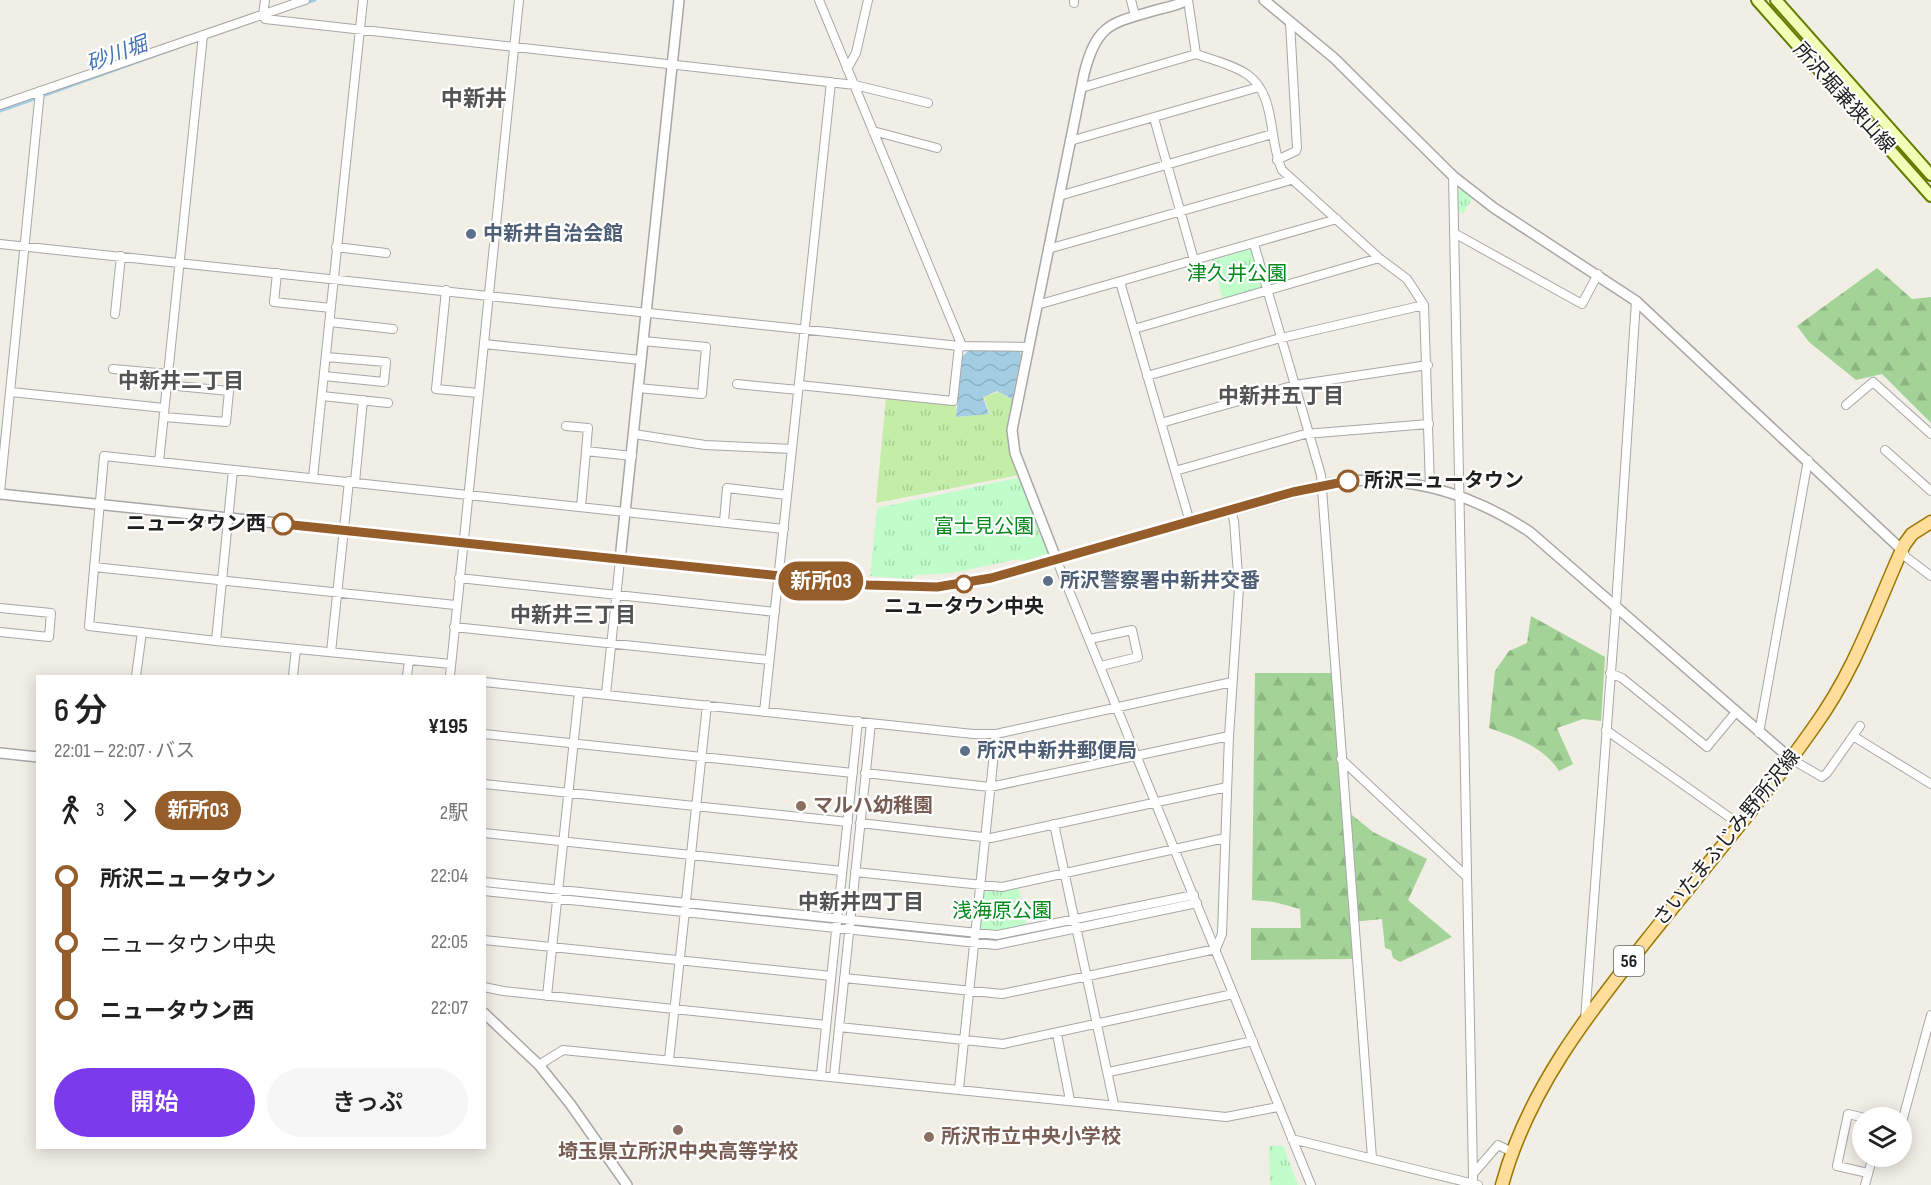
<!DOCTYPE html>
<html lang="ja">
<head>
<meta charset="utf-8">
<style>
  body { margin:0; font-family:"Sofia Sans Condensed","Noto Sans JP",sans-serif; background:#f6f6f6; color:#222; height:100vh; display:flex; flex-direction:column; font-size:22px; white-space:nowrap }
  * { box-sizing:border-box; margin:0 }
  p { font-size:20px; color:#767676 }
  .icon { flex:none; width:33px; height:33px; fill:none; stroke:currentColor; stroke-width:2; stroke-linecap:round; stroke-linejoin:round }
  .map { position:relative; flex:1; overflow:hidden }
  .panel { position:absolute; left:36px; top:675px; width:450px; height:474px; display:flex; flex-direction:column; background:#fff; border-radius:0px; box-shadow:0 3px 15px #0003 }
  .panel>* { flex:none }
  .badge { padding:0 12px; border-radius:20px; font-size:21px; line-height:39px }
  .tools { position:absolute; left:1852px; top:1107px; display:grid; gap:12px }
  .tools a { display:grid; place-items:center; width:60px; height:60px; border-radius:50%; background:#fff; box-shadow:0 3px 15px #0003; font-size:30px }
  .map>.badge { position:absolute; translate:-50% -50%; box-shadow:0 0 0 3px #fff }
  .legs { display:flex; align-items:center; gap:9px; height:66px; padding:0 18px; font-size:20px }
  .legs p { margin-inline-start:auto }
  .headline { display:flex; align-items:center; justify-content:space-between; height:102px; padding:0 18px }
  h1 { font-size:33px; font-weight:600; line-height:45px }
  .cta { display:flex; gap:12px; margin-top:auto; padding:12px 18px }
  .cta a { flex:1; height:69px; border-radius:36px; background:#7c3aed; color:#fff; font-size:24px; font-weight:600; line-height:69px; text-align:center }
  .cta a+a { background:#f6f6f6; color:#222 }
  ul { padding:0 18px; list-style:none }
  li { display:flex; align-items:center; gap:21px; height:66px; font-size:22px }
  li i { display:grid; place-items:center; width:9px; height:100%; margin:0 8px; background:currentColor }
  li i::after { content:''; width:15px; height:15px; margin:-8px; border:4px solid; border-radius:50%; background:#fff }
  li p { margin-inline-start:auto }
  li:first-child i { background:linear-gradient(#0000 50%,currentColor 0) }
  li:last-child i { background:linear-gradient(currentColor 50%,#0000 0) }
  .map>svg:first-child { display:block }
</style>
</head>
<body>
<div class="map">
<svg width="1931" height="1185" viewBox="0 0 1931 1185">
  <defs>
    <pattern id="grass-tufts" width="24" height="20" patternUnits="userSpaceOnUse" patternTransform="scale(1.5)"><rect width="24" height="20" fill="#c4eea8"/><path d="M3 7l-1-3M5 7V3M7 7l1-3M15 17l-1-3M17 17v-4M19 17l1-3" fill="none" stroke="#a8cc90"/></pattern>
    <pattern id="forest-firs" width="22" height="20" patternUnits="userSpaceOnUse" patternTransform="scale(1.5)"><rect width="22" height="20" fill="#a3d397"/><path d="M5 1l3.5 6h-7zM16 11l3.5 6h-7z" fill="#8cb582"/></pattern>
    <pattern id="park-tufts" width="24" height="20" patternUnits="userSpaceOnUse" patternTransform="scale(1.5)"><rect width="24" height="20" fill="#c0fdcb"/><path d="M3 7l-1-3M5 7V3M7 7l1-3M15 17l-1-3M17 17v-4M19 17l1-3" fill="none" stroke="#a5d9ae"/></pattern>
    <pattern id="water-waves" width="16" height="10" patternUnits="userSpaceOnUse" patternTransform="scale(1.5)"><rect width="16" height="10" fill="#a3cde2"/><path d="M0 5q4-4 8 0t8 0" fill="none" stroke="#8cb0c2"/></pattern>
  </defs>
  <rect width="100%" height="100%" fill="#f1eee5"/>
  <path fill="url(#grass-tufts)" d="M998 392 1013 400C1007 432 1007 444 1019 475L876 503 886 398 956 405V417L990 414 984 397Z"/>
  <path fill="url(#forest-firs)" d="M1877 268 1912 299 1931 297V423L1882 374 1856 380 1809 342 1797 326Z
    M1531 616 1605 657 1601 721 1583 719 1557 728 1573 764 1559 771C1544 747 1515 737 1489 728L1495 671 1509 651 1527 643Z
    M1255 673H1334L1342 807 1373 832 1427 859 1408 900 1452 937 1400 962 1393 958 1391 950 1385 948 1382 919 1351 922 1354 959 1251 960V928H1301L1300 909 1274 902 1252 900Z"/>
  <path fill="url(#park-tufts)" d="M1462 189 1473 197 1463 214 1457 210 1456 192Z
    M1251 249 1263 288 1223 299 1212 260Z
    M1021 477 1050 553 1024 561 1018 559 952 573 916 575 911 579 870 576 877 508Z
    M1018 887 1027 927 1007 932H983L980 928 983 892Z
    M1269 1146H1283L1298 1185H1270Z"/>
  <path fill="url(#water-waves)" d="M969 350 1019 351 1021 355 1012 399 997 391 983 397 989 414 956 417 962 357Z"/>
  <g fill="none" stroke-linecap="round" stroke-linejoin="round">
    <path stroke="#a3cde2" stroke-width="3" d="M306 3 315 0
      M45 95 179 47
      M0 111 37 98"/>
    <defs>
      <path id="minor" d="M265 0 263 15 265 19 855 85 928 103
        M819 0 962 346
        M1131 0 1135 16
        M1188 0 1196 54C1213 60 1234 65 1248 75 1277 96 1268 141 1282 170L1379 258 1407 279 1424 305 1430 487
        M1074 3V0
        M847 69 856 53 868 0
        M1081 88 1196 54
        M0 105 305 0
        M1154 118 1194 260
        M873 131 937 148
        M1070 141 1259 87
        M1277 160 1296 151 1297 148 1290 22
        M1453 176 1473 1174V1180L1469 1185
        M1059 196 1272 134
        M1454 233 1582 304 1598 274
        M0 244 959 346 1028 347
        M1254 244 1321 475 1372 1158
        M336 247 386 253
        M1048 249 1291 180
        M277 273 274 302 331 308
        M1120 282 1190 522
        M446 290 436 389 478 393
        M1037 305 1337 219
        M115 314 121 256
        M330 322 393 329
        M1134 329 1379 258
        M484 344 641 360
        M113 369 169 374
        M324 376 384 382 386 362 326 357
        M1147 376 1277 339 1424 305
        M737 384 798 390
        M799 385 953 401 959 346
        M638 388 702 394 706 347 643 341
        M11 392 164 408
        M322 396 388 403
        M1846 405 1873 382 1931 434
        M164 417 226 422 229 391 167 385
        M1161 423 1295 385 1428 365
        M566 426 588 428 586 451 632 456
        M634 434 705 445 792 449
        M1885 450 1931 491
        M159 462 203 35
        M1175 471 1305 434 1429 424
        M313 478 363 0
        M355 482 363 400
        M0 492 40 91
        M581 507 586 451
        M724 521 727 488 787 495
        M1902 550 1906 557 1931 576
        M1057 561 1311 1185
        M94 567 455 605
        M459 578 775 612
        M0 608 51 613 49 637 0 632
        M454 627 769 660
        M1090 639 1132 630 1138 657 1101 666
        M216 641 233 470
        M331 652 349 481
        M451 664 216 641 89 626 104 456 784 529
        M1610 673 1622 678 1707 747 1736 712
        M136 676 142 632
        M293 676 296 649
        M407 676 409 660
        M450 676 519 0
        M484 682 973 734H996L1232 682
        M606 694 620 560
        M764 712 831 82
        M1606 730 1739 824
        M1759 733 1808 460
        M484 734 853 773
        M1853 736 1931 784
        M1341 759 1466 876
        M1791 759 1822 777 1827 773 1860 726
        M865 773 990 787 1229 736
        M484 784 848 822
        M860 823 991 838 1227 787
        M1054 824 1114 1104
        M484 833 842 871
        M855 872 1002 887 1225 838
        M484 882 997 935 1194 895
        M484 891 996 945 1197 903
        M484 940 831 976
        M844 978 1002 994 1216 949 1222 934 1229 736 1239 588 1234 521 1231 510
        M484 987 503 991 826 1025
        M547 996 579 692
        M1585 1019 1616 606 1636 301
        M839 1027 1003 1044 1233 994
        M1057 1034 1070 1100
        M669 1060 707 705
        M539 1065 563 1050 1226 1117 1278 1107
        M1109 1072 1253 1041
        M821 1075 858 721
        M834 1076 871 723
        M959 1089 996 734
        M1865 1118 1848 1114 1837 1166 1868 1173
        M1902 1122 1931 1015
        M1292 1139 1478 1185
        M1473 1174 1498 1145 1512 1152
        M1865 1185 1873 1156"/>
      <path id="tertiary" d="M1264 0 1334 58 1453 176 1494 208 1636 301 1902 550
        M0 494 868 585C910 589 951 587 991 578L1322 485C1396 470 1468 491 1530 532L1791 759
        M620 560 679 0
        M1057 561 1015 453 1012 430 1084 74C1097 22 1112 23 1160 9 1169 7 1179 5 1187 0
        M0 753 38 757
        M484 1013 539 1065 571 1105 627 1185"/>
      <path id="secondary" d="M1757 0 1931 196
        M1776 0 1931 175"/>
      <path id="primary" d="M1502 1185C1527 1092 1587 1015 1646 941 1702 870 1762 801 1814 727 1856 669 1875 609 1904 545L1912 534 1931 522"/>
    </defs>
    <use href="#minor" stroke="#a7a7a7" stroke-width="10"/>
    <use href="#tertiary" stroke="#a7a7a7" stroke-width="12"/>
    <use href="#secondary" stroke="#637d00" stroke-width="14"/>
    <use href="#primary" stroke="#9b7700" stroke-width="15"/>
    <use href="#minor" stroke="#fff" stroke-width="8"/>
    <use href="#tertiary" stroke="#fff" stroke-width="9"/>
    <use href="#secondary" stroke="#f3feb6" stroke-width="10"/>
    <use href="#primary" stroke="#ffde9c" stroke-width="12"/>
  </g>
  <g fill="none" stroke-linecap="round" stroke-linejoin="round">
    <defs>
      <path id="line-1" d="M283 524 868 585 937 587 991 578 1293 492 1348 481"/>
    </defs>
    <use href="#line-1" stroke="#fff" stroke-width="14"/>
    <use href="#line-1" stroke="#955d2a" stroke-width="9"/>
  </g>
  <g fill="#5c6f8a" stroke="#fff" stroke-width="2">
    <circle cx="471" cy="234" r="6"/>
    <circle cx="1048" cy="581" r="6"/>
    <circle cx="965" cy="751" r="6"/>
  </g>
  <g fill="#fff" stroke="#955d2a" stroke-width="3">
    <circle cx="1348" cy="481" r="10"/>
    <circle cx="283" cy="524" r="10"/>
    <circle cx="964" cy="584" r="8"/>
  </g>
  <g fill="#8d6e63" stroke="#fff" stroke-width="2">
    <circle cx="801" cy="806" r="6"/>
    <circle cx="678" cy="1130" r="6"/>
    <circle cx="929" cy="1137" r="6"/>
  </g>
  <g text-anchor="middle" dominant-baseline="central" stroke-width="4.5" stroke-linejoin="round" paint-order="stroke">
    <rect fill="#fff" stroke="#636363" stroke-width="1.5" x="1614" y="946" width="30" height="30" rx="4.5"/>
    <g font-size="18" font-weight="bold" fill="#202020">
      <text x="1629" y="961">56</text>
    </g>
    <g font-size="20" fill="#202020" stroke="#fff">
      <text transform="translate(1844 98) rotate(48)">所沢堀兼狭山線</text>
      <text transform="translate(1727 838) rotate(-51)">さいたまふじみ野所沢線</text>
    </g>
    <g font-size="20" font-weight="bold" fill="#4e5e75" stroke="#fff" text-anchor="start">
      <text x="483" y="234">中新井自治会館</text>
      <text x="1060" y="581">所沢警察署中新井交番</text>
      <text x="977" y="751">所沢中新井郵便局</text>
    </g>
    <g font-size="20" fill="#03881b" stroke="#fff">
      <text x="1237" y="274">津久井公園</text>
      <text x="984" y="527">富士見公園</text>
      <text x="1002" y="911">浅海原公園</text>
    </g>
    <g font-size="20" font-weight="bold" fill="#202020" stroke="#fff" text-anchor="start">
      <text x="1364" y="481">所沢ニュータウン</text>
      <text x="266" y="524" text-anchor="end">ニュータウン西</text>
      <text x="964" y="607" text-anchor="middle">ニュータウン中央</text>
    </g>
    <g font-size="20" font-weight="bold" fill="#785e54" stroke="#fff" text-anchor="start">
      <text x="813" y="806">マルハ幼稚園</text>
      <text x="941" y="1137">所沢市立中央小学校</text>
      <text x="678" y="1152" text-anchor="middle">埼玉県立所沢中央高等学校</text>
    </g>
    <g font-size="21" font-style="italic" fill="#4472b7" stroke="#fff">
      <text transform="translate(117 54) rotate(-20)">砂川堀</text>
    </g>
    <g font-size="21" font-weight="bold" fill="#535353" stroke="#fff">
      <text x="181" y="381">中新井二丁目</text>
      <text x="1281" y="396">中新井五丁目</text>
      <text x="573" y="615">中新井三丁目</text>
      <text x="861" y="902">中新井四丁目</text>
    </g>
    <g font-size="22" font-weight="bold" fill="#535353" stroke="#fff">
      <text x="474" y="99">中新井</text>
    </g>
  </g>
</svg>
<div class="tools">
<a><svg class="icon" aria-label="layers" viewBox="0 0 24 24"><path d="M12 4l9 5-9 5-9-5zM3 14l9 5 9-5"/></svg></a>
</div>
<b class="badge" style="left:821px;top:581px;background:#955d2a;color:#fff">新所03</b>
<section class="panel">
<div class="headline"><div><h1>6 分</h1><p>22:01 – 22:07 · バス</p></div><b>¥195</b></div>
<div class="legs"><svg class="icon" aria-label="walk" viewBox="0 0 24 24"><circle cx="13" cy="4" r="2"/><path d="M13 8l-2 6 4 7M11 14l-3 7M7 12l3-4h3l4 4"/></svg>3<svg class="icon" aria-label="forward" viewBox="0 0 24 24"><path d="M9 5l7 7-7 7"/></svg><b class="badge" style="background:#955d2a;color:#fff">新所03</b><p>2駅</p></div>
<ul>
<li><i style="color:#955d2a"></i><b>所沢ニュータウン</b><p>22:04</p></li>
<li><i style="color:#955d2a"></i><span>ニュータウン中央</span><p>22:05</p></li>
<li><i style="color:#955d2a"></i><b>ニュータウン西</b><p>22:07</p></li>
</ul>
<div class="cta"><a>開始</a><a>きっぷ</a></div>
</section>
</div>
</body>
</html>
